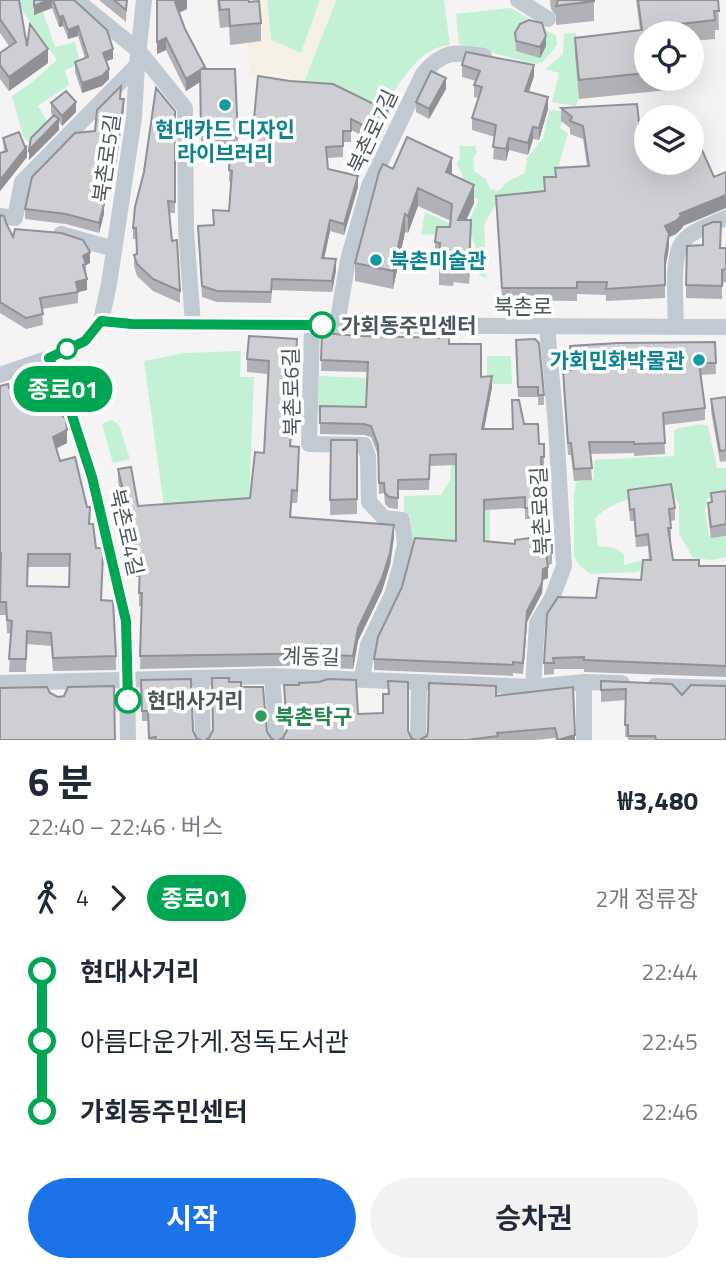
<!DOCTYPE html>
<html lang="ko">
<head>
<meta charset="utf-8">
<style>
  body { margin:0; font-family:"Titillium Web","Noto Sans KR",sans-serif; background:#f2f2f3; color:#1f2937; height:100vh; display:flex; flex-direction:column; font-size:26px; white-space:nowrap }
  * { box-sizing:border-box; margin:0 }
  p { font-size:23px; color:#747a83 }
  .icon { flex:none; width:38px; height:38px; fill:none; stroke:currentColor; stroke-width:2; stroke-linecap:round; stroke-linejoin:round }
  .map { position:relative; height:740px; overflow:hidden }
  .sheet { display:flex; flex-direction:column; background:#fff; flex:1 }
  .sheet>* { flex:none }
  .badge { padding:0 14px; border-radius:23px; font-size:24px; line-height:46px }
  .buttons { position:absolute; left:634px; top:21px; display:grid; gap:14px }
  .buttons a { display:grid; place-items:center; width:70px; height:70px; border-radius:50%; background:#fff; box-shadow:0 7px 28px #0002; font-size:35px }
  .map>.badge { position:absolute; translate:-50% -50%; box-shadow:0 0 0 4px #fff }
  .legs { display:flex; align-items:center; gap:10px; height:77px; padding:0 28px; font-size:23px }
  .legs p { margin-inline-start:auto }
  .overview { display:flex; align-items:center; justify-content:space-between; height:119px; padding:0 28px }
  h1 { font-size:38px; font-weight:700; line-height:52px }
  .button { display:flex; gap:14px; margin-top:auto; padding:14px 28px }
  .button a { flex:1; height:80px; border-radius:42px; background:#1a73e8; color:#fff; font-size:28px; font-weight:700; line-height:80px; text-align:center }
  .button a+a { background:#f2f2f3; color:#1f2937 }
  ul { padding:0 28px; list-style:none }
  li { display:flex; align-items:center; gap:24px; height:70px; font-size:26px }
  li i { display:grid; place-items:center; width:10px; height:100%; margin:0 9px; background:currentColor }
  li i::after { content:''; width:18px; height:18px; margin:-9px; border:5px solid; border-radius:50%; background:#fff }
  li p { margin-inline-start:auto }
  li:first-child i { background:linear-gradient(#0000 50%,currentColor 0) }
  li:last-child i { background:linear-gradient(currentColor 50%,#0000 0) }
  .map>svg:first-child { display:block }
</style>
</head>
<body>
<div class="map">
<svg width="726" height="740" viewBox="0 0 726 740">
  <rect width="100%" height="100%" fill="#f5f3f3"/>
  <path fill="#c3f1d5" d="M0 0H39L55 47 75 42 80 64 65 70 69 85 38 106 49 124 29 143 23 136 12 96 31 83 57 60 19 6Z
    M267 0H320L301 53 271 40Z
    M336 0H444L450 45C419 47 401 82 385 105L304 82Z
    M511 8 556 36 557 45 543 62 535 64 459 44 456 14Z
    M576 33 578 56 575 57 579 99 576 106 552 102 559 73 545 69 563 54 564 34Z
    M553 110 565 112 560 128 568 133 555 178 542 194 494 207 484 225 487 276 484 278 479 275 476 248 472 237 421 234 425 212 458 227 465 228 479 200 463 190 462 173 457 165 460 157 459 146H475L477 153 473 158 474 171 486 179 490 189 498 191 509 181 525 173 527 158 543 138 549 111Z
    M241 351 240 377H254L249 502 164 506 144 361 185 353Z
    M487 356H511L512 384H487Z
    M319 376 368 378 366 417 318 414Z
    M112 420 119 425 130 459 113 463 102 424Z
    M702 424 708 426 717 468H726V492L707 499 705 511 709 535 726 537V557L711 560 693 558 679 534V504L671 492C644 496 613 498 595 519L598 546 615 548 624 554V565L646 559 649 567 637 572 590 574 579 565 574 556V494L576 482 594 479V460L674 456V431L678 428Z
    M454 443 490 448V546L412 544 410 515 404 513V496L441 495 450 480Z"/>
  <path fill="#f5f0e5" d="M246 0H267L271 40 301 53 320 0H336L304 82 276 74 250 76 248 43 261 41Z"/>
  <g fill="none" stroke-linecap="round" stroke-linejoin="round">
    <path stroke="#c1cad2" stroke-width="16" d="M76 0 139 51 185 108 186 230 193 324
      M518 0 548 19
      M0 216 15 218 22 182 137 65
      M61 234 114 249
      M101 321 109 284 134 118 137 65 144 0
      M312 325 309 444 364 445 368 456 369 502 384 518 402 520 405 544 400 568 392 595 368 645 362 679
      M337 325 348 260 369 186 423 74C443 50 454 52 484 56
      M676 327C676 308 671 258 682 243 691 230 712 225 726 218
      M49 358 67 400 92 477 126 621 128 740
      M0 375 49 358 85 341 101 321 132 324 726 327
      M272 676 277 740
      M201 679 203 740
      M584 682V740
      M0 683 272 676 533 687 584 682 622 683
      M655 686 726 688
      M533 687 537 623 552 598 564 566 556 426 547 326
      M418 740 419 682"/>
  </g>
  <path fill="#b0b2b7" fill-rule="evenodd" d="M0 0 27 46 48 63 9 91 0 79V53L9 46 0 33Z
    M34 0H74L113 59 106 61 109 79 102 86 82 93 75 72V62L85 58 78 36 68 39 63 26 59 27 52 8 34 15Z
    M99 0H127L126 22Z
    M157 0H187V9L179 13 185 29 238 137V149L201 143 200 82 186 91 166 50 157 54Z
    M217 0H248L261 23V41L230 45 229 27 220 28Z
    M550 0H594V21L556 25V16L551 9Z
    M636 0H718L719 30H715V39L691 41V33H646V79H668V90L579 99 575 56V38L640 30Z
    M515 33 546 46 540 58 516 51Z
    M462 65 534 76 529 92 548 109 539 140 533 139 528 155 509 150 506 161 493 159 495 137 472 130V118L478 98 474 97V85L476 81 462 77Z
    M258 76 388 122 378 144 351 130V142H343V157L327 158 328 169 358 187 344 235 330 231 324 258 336 270 332 292 272 290 271 303 217 302 202 297 198 226 213 225V210L229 211 231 182 229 181 230 151H251Z
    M446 89 429 119 416 112V102Z
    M121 99 124 109 113 186H104L100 204 104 214 99 233 66 224 25 219V209L95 131Z
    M51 103 76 112 62 126 59 122V130L29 160 53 116 51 113Z
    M561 108 640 131 683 226V227L676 234 669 237V247L665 270V298L606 301V295L577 294V301L502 300 496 196 544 191V177H555V168L587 166 583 139 570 134V128L561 121Z
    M175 111V213H169L172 241 180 291V303L153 291 137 276 134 266V255L137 254 136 239H133V228L144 172Z
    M3 138 27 157 0 191V153L4 152Z
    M393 169 452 175 474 203 466 220 471 238 469 284 454 282 453 286 439 285V260H435V242L450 227 451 221 418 206 408 233 405 232 393 289 355 281V263Z
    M0 215 13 237 90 263 86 265 87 290 78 292V303L42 309 43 325 26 329 0 313Z
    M721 248H726V282L722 283V299L686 298V285Z
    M322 333 449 344 492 387 484 429H513L524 424 539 444H544V468H541L543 519H525V508L484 510V541L515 544 552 535V564L548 565V578L543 580 542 593 527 622 523 674 513 673V676L374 670V659L456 541V465L430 466 429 490H398V509L389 508 385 504 384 493 379 494 378 455 371 437 364 435 320 434V406L366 407 367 372 321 371Z
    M516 340 544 395V405H538V397H518Z
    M715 342 716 374 701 375 705 408V420L664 425 665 454 634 456V453L590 454 592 480 574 481 571 455H568L563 382V370H571L570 346Z
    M297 351 291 446 299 460 297 503H292L291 517 394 537 390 565 382 591 358 641 353 669 331 668V665L140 669 142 606H139V577H136L134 570V549H125L123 520V507H124L118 482V469L138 506 250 498 264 453 269 374 247 372V359Z
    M0 386 9 388 67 443 57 448 60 461 90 524 101 600 116 656V670L53 671 51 646 27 644 26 672H9L11 634 7 633 6 615H0ZM28 567H69V587L27 586Z
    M726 397V461L720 462 711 411V399Z
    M331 440H357V514L330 515Z
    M628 490 675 508V520L671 521V540H670L673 560 699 566H726V677L584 672V669H554V674L544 675V663L596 598 641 580 649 560 648 546 636 547 634 521H630Z
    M726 491V536L711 538 708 515V503H711V493Z
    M141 680 193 731 197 739 202 740H149L148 721H142Z
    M601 681 682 695 726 740H628V737H625L626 700 601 702Z
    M496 696 575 740H556L555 738 535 740H419Z"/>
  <path fill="#909195" d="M48 0H52V8L34 15V6Z
    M180 0H187V9L175 14V2Z
    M63 16V26L59 27V17Z
    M78 26V36L68 39V30Z
    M546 36V46L540 58V47Z
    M166 38V50L157 54V42Z
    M48 49V63L9 91V77Z
    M113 49V59L103 62V53Z
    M534 65V76L525 102V91Z
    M109 69V79L102 86 82 93V83Z
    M200 70V82L186 91V79Z
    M446 78V89L429 119V109Z
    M548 97V109L539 140V128Z
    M124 99V109L113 186V176Z
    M76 102V112L62 126V116Z
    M388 111V122L378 144V133Z
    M59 119V130L29 160V150Z
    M533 127V139L528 155V143Z
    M509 138V150L506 161V149Z
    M27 146V157L0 191V180Z
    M452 158V176L446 172Z
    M104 176V186L98 213V203Z
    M358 176V187L344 235V224Z
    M474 185V203L458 238V220Z
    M418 188V206L408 233V216Z
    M726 195V208L683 226V227L676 234 669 237V247L665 270V298V226L679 214Z
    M104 204V214L99 233V223Z
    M405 214V232L393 289V271Z
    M330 220V231L322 269V258Z
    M471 220V238L469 284V266Z
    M90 252V263L86 265 83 256Z
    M336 259V270L332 292V281Z
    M87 279V290L78 292 76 282Z
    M297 339V351L290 459V446Z
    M492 376V387L482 440V429Z
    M67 430V443L53 450V437Z
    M299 447V460L297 503V491Z
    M394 525V537L390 565 382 591 358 641 353 669V656L358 628Z
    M548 567V578L543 580 542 593 527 622 523 674 527 611 543 569Z
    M575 735V740H558Z"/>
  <path fill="#cdcfd5" stroke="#909195" stroke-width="2" fill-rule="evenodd" d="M0 0H19L27 46 30 24 48 49 9 77 0 65V53L16 42 0 19Z
    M34 0H48L34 6Z
    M53 0H74L107 30 113 49 103 53 109 69 102 76 82 83 75 62 88 57 78 26 68 30 63 16 59 17Z
    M114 0H127L126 10Z
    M157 0H180L175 2 185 29 205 67 201 69H235L238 137 201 131 200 70 186 79 166 38 157 42Z
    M219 0H248L249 2 259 1 261 23 230 26 229 9 220 10Z
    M558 0H594V1L556 6Z
    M638 0H718L719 11H714L715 20 663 26V33H646V73L579 80 575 38 642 30Z
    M529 20 542 23 546 36 540 47 516 41 515 33 520 24Z
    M466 52 534 65 525 91 548 97 539 128 533 127 528 143 509 138 506 149 493 147 496 125 472 118 482 87 474 85 480 71 462 65Z
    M431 71 446 78 429 109 416 102Z
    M258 76 290 81 333 84 388 111 378 133 351 119V131H343V146L326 147 328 169 358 176 344 224 330 220 322 258 336 259 332 281 272 279 271 292 217 291 202 286 198 226 214 225 213 210 229 211 232 171 229 170 230 151H251Z
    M121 86 120 99H124L113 176H104L98 203 104 204 99 223 66 214 25 209 32 177 75 133 95 131 97 110Z
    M156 88 175 111V202L168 201 172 241 177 240 180 291 153 279 137 264 134 255 137 254 136 228H133L135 207 144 172Z
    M66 91 76 102 62 116 51 103Z
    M637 104 640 131H646V163H691V155L702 150 714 177 726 172V195L679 214H683L676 221 665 226 669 234 665 257V285L606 289 607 282H577V288H502L496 196 545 191 544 177H556L555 168 589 166 583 126 570 121 572 117 561 108Z
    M54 115 59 119 29 150 31 138Z
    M19 132 25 147 27 146 0 180V153L7 151 3 138Z
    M407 137 452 158 446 172 474 185 458 220H471L469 266 454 264 453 268 439 267 440 243 435 242 437 227H450L452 204 418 188 408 216 405 214 393 271 355 263 379 172 383 164 393 169Z
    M0 215 4 216 6 223 13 237 15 229 61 233 83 240 90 252 83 256 86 264 83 265 87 279 76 282 78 292 40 298 43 314 26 318 0 302Z
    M713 222H721L720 248H726V269L722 270V286L686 285 687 246 703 245V226Z
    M322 333 361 336 449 338V344H481V377L492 376 482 429H513L512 400H519L524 424H538L539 444H544V457H541L543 508H525V497L484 500V541L515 544V540L552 535V553L546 554 548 567 543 569 542 583 527 611 523 663 513 662V665L374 659 378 637 402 587 415 538 456 541V454L430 455 429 479 398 480V498L389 497 385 493 384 483H379L378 445 371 426 364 424 320 423V406L366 407 368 362 321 360Z
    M249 336 297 339 290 446 299 447 297 491 292 490 290 517 394 525 390 553 382 578 358 628 353 656 331 655V653L140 656 142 593H139L140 564H136L134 557V536L125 537 123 507H127L118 469 131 467 138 506 250 498 255 452 264 453 269 361 247 359Z
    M535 339 539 343 544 395H538V387H518L516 340Z
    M715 342 716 363H699L705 408 663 413 665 443 634 444V442H589L592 468 574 469 571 443H568L563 370H571L570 346 618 343Z
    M8 384 9 388 20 385 33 394 34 391 66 419 67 430 53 437 60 461 75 457 87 507H90L89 524H93L96 548H101L103 554 101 600 113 601 116 656 53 658 51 633 27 631 26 659H9L12 621 7 620 6 602H0L1 553H0V386ZM28 554H70L69 587 27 586Z
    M726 397V450L720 451 711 399Z
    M331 440H357V499L330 500Z
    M671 484 675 508 669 509 671 528H668L673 560H699V566H726V666L584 660V657L553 658 554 663H544L547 614 558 597 596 598 599 578 641 580 643 560H651L648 534 636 536 634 509 630 510 628 490Z
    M726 491V524L711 527 708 503 712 502 711 493Z
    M212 678H229V682H241V687H263L267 732 272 739 275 740H205L209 738 213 730Z
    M191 679 193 731 197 739 202 740H156V737L149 738 148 711H142L141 680Z
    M328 679 356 680 358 714 383 713V694H389L388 681 408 682V731L412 739 417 740H278L283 738 287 730 284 685H299V683L319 682Z
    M601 681 672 684 682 695 691 685 726 686V740H656L655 736H628V725H625L626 689 601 690Z
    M429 683 496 686V696L573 687 575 735 558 740 555 728 497 733 498 736 467 740H419L427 736 428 731Z
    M114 686 115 740H0V688L47 687 50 693 58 697 64 696 68 687Z"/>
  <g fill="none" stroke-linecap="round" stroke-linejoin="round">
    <defs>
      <path id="line-1" d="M128 700 126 621 92 477 67 400 49 358 85 341 101 321 132 324 322 325"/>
    </defs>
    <use href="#line-1" stroke="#fff" stroke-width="16"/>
    <use href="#line-1" stroke="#00a651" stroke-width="10"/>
  </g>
  <g fill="#0f9aa8" stroke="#fff" stroke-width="2.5">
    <circle cx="225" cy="105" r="7"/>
    <circle cx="376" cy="260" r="7"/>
    <circle cx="699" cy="360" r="7"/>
  </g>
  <g fill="#fff" stroke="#00a651" stroke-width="3.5">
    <circle cx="322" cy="325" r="12"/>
    <circle cx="67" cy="349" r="9"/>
    <circle cx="128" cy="700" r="12"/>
  </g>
  <circle fill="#2e9e5b" stroke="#fff" stroke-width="2.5" cx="261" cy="716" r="7"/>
  <g text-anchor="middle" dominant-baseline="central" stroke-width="7" stroke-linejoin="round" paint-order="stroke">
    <g font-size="21" font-weight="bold" fill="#0d838f" stroke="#fff">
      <text x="225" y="129">현대카드 디자인<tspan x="225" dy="24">라이브러리</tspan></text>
      <text x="390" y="260" text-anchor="start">북촌미술관</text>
      <text x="685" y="360" text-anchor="end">가회민화박물관</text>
    </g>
    <g font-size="21" fill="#4a5661" stroke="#fff">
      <text transform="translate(372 131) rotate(-65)">북촌로7길</text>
      <text transform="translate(106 158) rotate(-82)">북촌로5길</text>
      <text x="523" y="306">북촌로</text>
      <text transform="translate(291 392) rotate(-91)">북촌로6길</text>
      <text transform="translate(540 511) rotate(-93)">북촌로8길</text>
      <text transform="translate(127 532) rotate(77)">북촌로4길</text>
      <text transform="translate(311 656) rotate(2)">계동길</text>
    </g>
    <g font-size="21" font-weight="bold" fill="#4a5661" stroke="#fff" text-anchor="start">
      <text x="341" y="325">가회동주민센터</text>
      <text x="147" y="700">현대사거리</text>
    </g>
    <g font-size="21" font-weight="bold" fill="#27864d" stroke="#fff" text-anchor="start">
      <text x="275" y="716">북촌탁구</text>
    </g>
  </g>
</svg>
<div class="buttons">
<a><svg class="icon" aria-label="locate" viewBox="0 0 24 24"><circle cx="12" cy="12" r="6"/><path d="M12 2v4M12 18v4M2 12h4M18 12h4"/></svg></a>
<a><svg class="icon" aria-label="layers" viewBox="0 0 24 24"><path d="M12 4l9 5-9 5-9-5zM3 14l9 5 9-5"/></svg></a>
</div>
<b class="badge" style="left:63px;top:389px;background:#00a651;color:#fff">종로01</b>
</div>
<section class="sheet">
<div class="overview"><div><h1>6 분</h1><p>22:40 – 22:46 · 버스</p></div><b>₩3,480</b></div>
<div class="legs"><svg class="icon" aria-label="walk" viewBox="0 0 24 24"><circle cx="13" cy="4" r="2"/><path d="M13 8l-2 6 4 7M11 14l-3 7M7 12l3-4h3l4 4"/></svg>4<svg class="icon" aria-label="forward" viewBox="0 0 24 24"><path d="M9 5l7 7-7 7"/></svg><b class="badge" style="background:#00a651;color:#fff">종로01</b><p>2개 정류장</p></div>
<ul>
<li><i style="color:#00a651"></i><b>현대사거리</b><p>22:44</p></li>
<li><i style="color:#00a651"></i><span>아름다운가게.정독도서관</span><p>22:45</p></li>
<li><i style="color:#00a651"></i><b>가회동주민센터</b><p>22:46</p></li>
</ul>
<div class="button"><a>시작</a><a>승차권</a></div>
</section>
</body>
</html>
